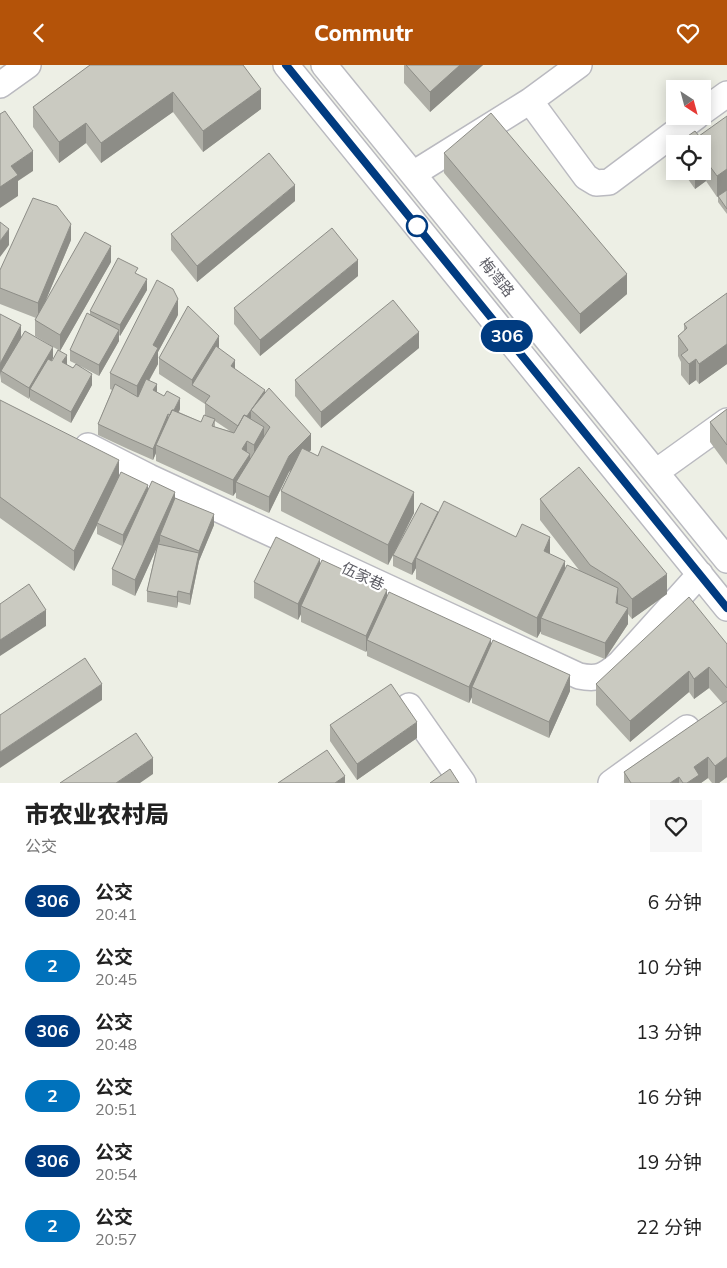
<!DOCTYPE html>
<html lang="zh">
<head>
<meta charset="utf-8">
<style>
  body { margin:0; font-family:Mulish,"Noto Sans SC",sans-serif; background:#f6f6f6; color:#222; height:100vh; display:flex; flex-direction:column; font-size:19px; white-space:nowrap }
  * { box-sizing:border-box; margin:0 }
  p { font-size:16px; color:#767676 }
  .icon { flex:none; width:28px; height:28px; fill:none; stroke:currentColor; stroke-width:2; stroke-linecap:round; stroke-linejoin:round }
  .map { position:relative; height:718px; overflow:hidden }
  .panel { display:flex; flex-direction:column; background:#fff; flex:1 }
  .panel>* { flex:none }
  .badge { padding:0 10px; border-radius:16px; font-size:18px; line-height:32px }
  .needle { width:32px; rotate:144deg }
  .tools { position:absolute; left:666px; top:15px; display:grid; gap:10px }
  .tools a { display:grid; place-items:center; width:45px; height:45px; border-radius:0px; background:#fff; box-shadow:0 2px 12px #0003; font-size:25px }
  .map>.badge { position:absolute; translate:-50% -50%; box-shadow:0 0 0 2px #fff }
  .round { display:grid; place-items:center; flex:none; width:52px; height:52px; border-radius:0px; background:#f6f6f6 }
  .overview { display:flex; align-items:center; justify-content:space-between; height:85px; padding:0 25px }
  h1 { font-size:24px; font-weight:800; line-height:38px }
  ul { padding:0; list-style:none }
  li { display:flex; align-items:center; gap:15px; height:65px; padding:0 25px }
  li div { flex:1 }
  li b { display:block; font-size:19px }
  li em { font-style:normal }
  li .badge { min-width:55px; font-weight:700; text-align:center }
  header { display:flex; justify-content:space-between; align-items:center; height:65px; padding:0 25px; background:#b45309; color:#fff; font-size:22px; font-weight:800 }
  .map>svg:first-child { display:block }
</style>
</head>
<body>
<header><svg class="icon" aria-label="back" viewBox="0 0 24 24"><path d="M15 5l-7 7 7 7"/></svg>Commutr<svg class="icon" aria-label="heart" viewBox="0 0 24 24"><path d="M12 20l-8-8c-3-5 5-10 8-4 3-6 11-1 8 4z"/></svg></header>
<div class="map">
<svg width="727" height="718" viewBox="0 0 727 718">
  <rect width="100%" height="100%" fill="#edefe5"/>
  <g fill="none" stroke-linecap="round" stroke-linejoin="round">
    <defs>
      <path id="minor" d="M286 0 727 543
        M324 0 727 495
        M0 20 28 0
        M530 36 586 112 596 118 609 117 697 51
        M702 47 727 29
        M413 109 530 36 579 0
        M88 381 149 412 579 611C598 615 605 611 619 599L700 509
        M656 407 727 356
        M409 641 463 718
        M611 718 687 663"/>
    </defs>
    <use href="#minor" stroke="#babac0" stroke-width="28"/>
    <use href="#minor" stroke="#fff" stroke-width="25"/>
  </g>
  <path fill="#aeaea6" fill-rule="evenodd" d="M90 0 261 44 203 87 173 47 101 98 86 78 59 98 33 62V42Z
    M404 0H483L430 47 404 18Z
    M699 71 727 125V149L718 137V131L717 132 706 116 695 124 683 107V106H702V79H685V73Z
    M444 88 627 229 580 269 444 108Z
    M295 136 197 217 171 185V169Z
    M71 175 46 235 111 197 60 286 35 271V255L36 253 0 239V205Z
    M138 209 147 225 120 271 119 270V276L99 311 80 301 92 320 71 358 30 335V331L29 334 1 317 0 249 21 272 53 293 51 296 67 300 73 303 76 299 70 296V285L90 249V246Z
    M358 211 260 291 234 259V243Z
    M727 228V299L699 319 696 315 689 320 681 310V297L678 291V271L684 266V259Z
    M178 250 158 287V299L149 316 157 327 180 344 179 347 201 357 207 351 205 350V339L159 309V293L219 283 235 304 265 328 311 385 309 387 414 448 395 487 438 447 550 489 565 504 579 505 540 455V434L667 529 632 554 628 549V559L605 594 541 569V566L537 573 416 514V503L412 510 393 501V490L388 500 281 446V426L292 404 289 407 269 448 236 433V427L233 431 156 396V388L153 395 128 384 98 370V359L112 325 110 324V308ZM215 356 230 366 215 362Z
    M419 283 321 363 295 331V315Z
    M0 335 119 412 148 425 175 434 214 460 199 496 190 540 178 537 177 543 147 537V526L156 484 135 531 112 520V504L122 481 97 469V460L74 506 0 453Z
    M727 344V400L710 377V357Z
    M320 499 491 580 570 626 549 673 472 638V632L469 638 367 591V585L366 587 301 557V549L298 555 254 533V517Z
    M727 579V712L719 718H712L708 713 701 718H624V707L723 639 709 623 694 634 689 627 630 677 596 640V619Z
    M330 660 417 673 357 715 330 676Z"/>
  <path fill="#8d8d87" d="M460 0H483L430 47V27Z
    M261 24V44L203 87V66Z
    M173 27V47L101 98V78Z
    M86 58V78L59 98V77Z
    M33 86V106L18 116V131L0 143V122L11 101Z
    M727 95V125L717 132V111Z
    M706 96V116L695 124V106H702V98Z
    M295 120V136L197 217V201Z
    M71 159V175L38 254V238Z
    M9 164V180L0 192V176Z
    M111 181V197L60 286V270Z
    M358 195V211L260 291V275Z
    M627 209V229L580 269V249Z
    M147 214V225L120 271V260Z
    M178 234V250L158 287V299L137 337V321L153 280Z
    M21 260V276L1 306 0 315V299Z
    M119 265V276L99 311V300Z
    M419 267V283L321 363V347Z
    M219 271V287L192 320V315Z
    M727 279V299L699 319V299Z
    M53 282V293L33 326 30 324V331L29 334V323Z
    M67 290V301L62 297Z
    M696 294V315L689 320V299Z
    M235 295V306L231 301Z
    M92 309V320L71 358V347Z
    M157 319V330L153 325Z
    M265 325V336L251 345V355L239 362Z
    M180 333V344L171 362V351Z
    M168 349V360L156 380V388L153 395V384Z
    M264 362V378L254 396V380Z
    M311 369V385L289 407 269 448V432L289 391Z
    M247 376V392L242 384Z
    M250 389V405L236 417V427L233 431V415Z
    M119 395V415L97 458V460L74 506V486Z
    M148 420V431L123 481V470Z
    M175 427V443L160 470V476L135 531V515Z
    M414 427V448L388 500V480Z
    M439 448 416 493V503L412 510V499Z
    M214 449V460L199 496 190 540V529L199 486Z
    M550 472V493L544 486Z
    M320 494V510L301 541V549L298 555V539Z
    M565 496V517L541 553V566L537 573V553Z
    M667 509V529L632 554V534Z
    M618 523V539L616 538Z
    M387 525V541L367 575V585L366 587V571Z
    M178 526V537L177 543V532Z
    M628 543V559L605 594V578Z
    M46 545V561L0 591V575Z
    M491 574V590L472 622V632L469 638V622Z
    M709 602V623L694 634V614Z
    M689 606V627L630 677V656Z
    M570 610V626L549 673V657Z
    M102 619V635L0 703V687Z
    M417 657V673L357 715V699Z
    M708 692V713L701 718H687L694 702Z
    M727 692V712L719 718H715V701Z
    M153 693V709L140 718H116Z
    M345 711V718H335Z
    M679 712V718H670Z"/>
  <path fill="#cacac1" stroke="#8d8d87" d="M90 0H243L261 24 203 66 173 27 101 78 86 58 59 77 33 42Z
    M406 0H460L430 27Z
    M5 46 33 86 11 101 18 110 0 122V49Z
    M491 48 627 209 580 249 444 88Z
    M727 51V104L717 111 706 96 702 98V79H688L685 73 695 66 699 71Z
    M269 88 295 120 197 201 171 169Z
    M727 125V144L718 131Z
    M33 133 57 141 71 159 38 238 0 223V205Z
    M0 157 9 164 0 176Z
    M332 163 358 195 260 275 234 243Z
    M85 167 111 181 60 270 35 255Z
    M118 193 138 203 135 208 147 214 120 260 90 246Z
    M157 215 173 224 178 234 153 280 158 283 137 321 110 308Z
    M727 228V279L699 299 696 294 689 299 681 290 688 285 678 271 687 263 684 259Z
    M393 235 419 267 321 347 295 315Z
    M188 241 219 271 192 315 159 293Z
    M87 248 119 265 99 300 70 285Z
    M0 249 21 260 0 299Z
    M25 266 53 282 29 323 1 306Z
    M216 281 235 295 231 301 265 325 247 351 244 350 238 361 205 338 210 331 192 320Z
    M58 285 67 290 62 297 73 303 76 299 92 309 71 347 30 324 48 294 52 296Z
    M146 314 157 319 153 325 164 331 167 326 180 333 174 345H172L170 350 168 349 153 384 128 373 98 359 115 319 138 332Z
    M269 323 311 369 289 391 269 432 236 417 270 362 251 345Z
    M0 335 119 395 74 486 0 432Z
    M727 344V380L710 357Z
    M172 345 201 357 204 350 215 354 212 361 234 368 244 350 264 362 254 380 247 376 242 384 250 389 233 415 156 380Z
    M322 381 414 427 388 480 281 426 302 383 318 391Z
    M579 402 667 509 632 534 619 518 590 500 540 434Z
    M121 407 148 420 123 470 97 458Z
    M152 416 175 427 135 515 112 504Z
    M175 433 214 449 199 486 160 470Z
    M444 436 516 472 522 459 550 472 544 486 565 496 537 553 416 493Z
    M421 438 438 447 412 499 393 490Z
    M276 472 320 494 298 539 254 517Z
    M158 479 199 488 190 529 178 526 177 532 147 526Z
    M322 495 387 525 366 571 301 541Z
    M567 500 618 523 616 538 628 543 605 578 541 553Z
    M29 519 46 545 0 575V539Z
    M389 527 491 574 469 622 367 575Z
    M689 532 727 579V623L709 602 694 614 689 606 630 656 596 619Z
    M493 575 570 610 549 657 472 622Z
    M85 593 102 619 0 687V650Z
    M391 619 417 657 357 699 330 660Z
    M727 636V692L715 701 708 692 694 702 699 710 687 718H683L679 712 670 718H631L624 707Z
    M136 668 153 693 116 718H60Z
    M327 685 345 711 335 718H278Z
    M450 704 459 718H430Z"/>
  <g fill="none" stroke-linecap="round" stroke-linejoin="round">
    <defs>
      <path id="line" d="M286 0 727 543"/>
    </defs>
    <use href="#line" stroke="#fff" stroke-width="11"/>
    <use href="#line" stroke="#003b80" stroke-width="8"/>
  </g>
  <circle fill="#fff" stroke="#003b80" stroke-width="2.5" cx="417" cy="161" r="10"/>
  <g text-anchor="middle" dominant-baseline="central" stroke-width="4.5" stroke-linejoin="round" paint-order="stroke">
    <g font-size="15" fill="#5d5d65" stroke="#fff">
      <text transform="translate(497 212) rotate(51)">梅湾路</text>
      <text transform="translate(363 511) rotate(25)">伍家巷</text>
    </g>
  </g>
</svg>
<div class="tools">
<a><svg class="needle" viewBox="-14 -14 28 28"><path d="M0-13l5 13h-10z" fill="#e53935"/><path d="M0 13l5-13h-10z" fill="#767676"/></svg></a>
<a><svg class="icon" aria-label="locate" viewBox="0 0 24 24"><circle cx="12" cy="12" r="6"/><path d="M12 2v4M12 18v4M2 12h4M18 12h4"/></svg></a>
</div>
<b class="badge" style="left:507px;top:271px;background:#003b80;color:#fff">306</b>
</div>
<section class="panel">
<div class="overview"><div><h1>市农业农村局</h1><p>公交</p></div><a class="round"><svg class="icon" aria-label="heart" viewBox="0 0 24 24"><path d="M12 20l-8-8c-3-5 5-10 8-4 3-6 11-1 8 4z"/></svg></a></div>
<ul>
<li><span class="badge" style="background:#003b80;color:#fff">306</span><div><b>公交</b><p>20:41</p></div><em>6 分钟</em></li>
<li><span class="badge" style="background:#0072bc;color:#fff">2</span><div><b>公交</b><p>20:45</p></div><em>10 分钟</em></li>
<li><span class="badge" style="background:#003b80;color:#fff">306</span><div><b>公交</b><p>20:48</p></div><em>13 分钟</em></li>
<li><span class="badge" style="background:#0072bc;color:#fff">2</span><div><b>公交</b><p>20:51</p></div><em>16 分钟</em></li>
<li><span class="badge" style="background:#003b80;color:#fff">306</span><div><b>公交</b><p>20:54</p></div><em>19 分钟</em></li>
<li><span class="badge" style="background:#0072bc;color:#fff">2</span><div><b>公交</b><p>20:57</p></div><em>22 分钟</em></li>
</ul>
</section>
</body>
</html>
